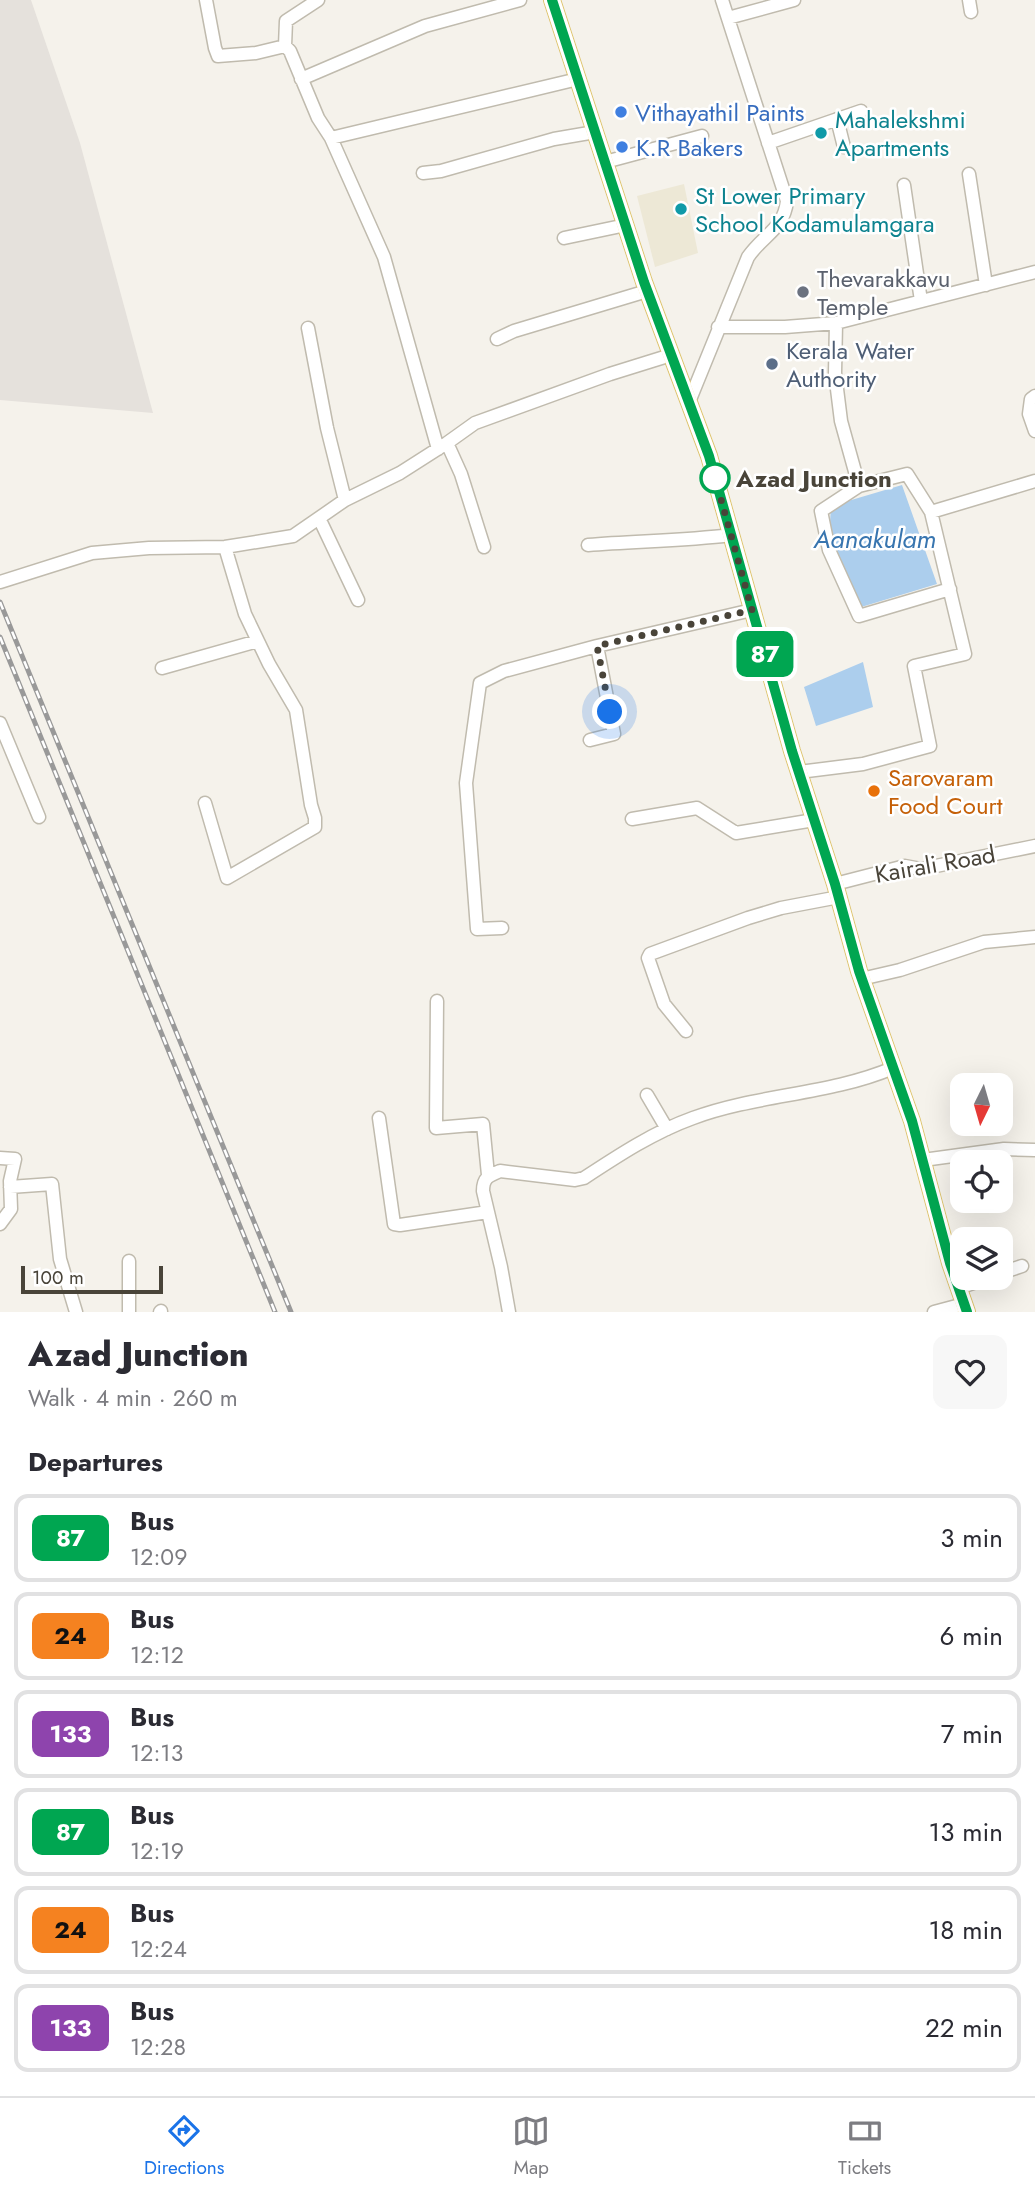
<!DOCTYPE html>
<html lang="en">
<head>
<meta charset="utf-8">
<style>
  body { margin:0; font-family:Jost,sans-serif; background:#f7f7f7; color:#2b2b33; height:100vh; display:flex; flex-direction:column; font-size:26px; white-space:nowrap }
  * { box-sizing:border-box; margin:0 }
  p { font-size:23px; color:#7c7c81 }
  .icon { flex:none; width:38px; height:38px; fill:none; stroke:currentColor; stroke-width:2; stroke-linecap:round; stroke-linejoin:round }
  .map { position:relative; height:1312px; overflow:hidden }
  .panel { display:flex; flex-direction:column; background:#fff; flex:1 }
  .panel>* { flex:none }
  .badge { padding:0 14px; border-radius:10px; font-size:24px; line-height:46px }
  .needle { width:46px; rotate:185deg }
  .tools { position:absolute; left:950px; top:1073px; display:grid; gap:14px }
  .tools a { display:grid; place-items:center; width:63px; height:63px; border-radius:14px; background:#fff; box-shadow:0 7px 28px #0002; font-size:35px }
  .scale { position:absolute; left:21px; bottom:18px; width:142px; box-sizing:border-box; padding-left:7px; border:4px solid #494439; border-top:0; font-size:19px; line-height:24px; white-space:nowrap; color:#494439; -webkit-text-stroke:5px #fff; paint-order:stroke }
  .you { position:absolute; width:35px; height:35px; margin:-18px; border:5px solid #fff; border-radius:50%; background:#1a73e8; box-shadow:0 0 0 10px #1a73e833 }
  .map>.badge { position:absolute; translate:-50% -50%; box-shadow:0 0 0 4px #fff }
  h2 { padding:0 28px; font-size:26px; line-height:63px }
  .round { display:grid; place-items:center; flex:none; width:74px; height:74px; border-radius:14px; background:#f7f7f7 }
  .summary { display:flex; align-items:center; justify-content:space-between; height:119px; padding:0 28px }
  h1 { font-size:33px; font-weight:800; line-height:52px }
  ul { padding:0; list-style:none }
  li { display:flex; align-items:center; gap:21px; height:88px; margin:0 14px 10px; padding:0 14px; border:4px solid #e1e1e2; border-radius:14px }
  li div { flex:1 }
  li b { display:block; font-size:26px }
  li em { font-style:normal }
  li .badge { min-width:77px; font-weight:700; text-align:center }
  .dock { display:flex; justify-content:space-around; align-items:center; height:98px; border-top:2px solid #e1e1e2; background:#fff; font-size:19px; color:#7c7c81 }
  .dock a { display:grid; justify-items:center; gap:4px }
  .dock .on { color:#1a73e8 }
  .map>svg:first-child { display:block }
</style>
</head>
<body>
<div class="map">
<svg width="1035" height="1312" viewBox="0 0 1035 1312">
  <rect width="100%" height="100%" fill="#f5f2eb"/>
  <path fill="#e5e1dc" d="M0 0H31L80 143 153 413 0 400Z"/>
  <path fill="#ede8d6" d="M684 184 698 253 655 267 637 196Z"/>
  <path fill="#acceed" d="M902 485 937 584 858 608 829 539 831 506Z
    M863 662 873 707 816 726 804 687Z"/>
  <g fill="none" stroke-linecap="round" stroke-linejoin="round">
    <defs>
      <path id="minor" d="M206 0 215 48 218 56 256 53 285 46 290 51 318 118 331 138 384 257 438 449
        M969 0 971 12
        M728 18 794 0
        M285 46 286 21 318 0
        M301 79 425 26 520 0
        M837 119 844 147
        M331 138 578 79
        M768 143 861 111
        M605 162 702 136
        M423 173 441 171 554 139 595 132
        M969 174 986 285
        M904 185 921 301
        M564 238 626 225
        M718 327H785L836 323 1035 272
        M308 328 327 428 345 500
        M497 339 514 331 647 291
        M1035 396 1031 399 1029 414 1035 431
        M689 402 748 257C763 235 784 229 787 201L722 0
        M859 486 821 511 829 550 859 616 950 589
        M931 512 1035 481
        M319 518 358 600
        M588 545C635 541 683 541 731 535
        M484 547 461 474 447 443 475 423 610 374 671 355
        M0 582 92 553 149 548 225 547 293 536 345 500 400 473 447 443
        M162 668 258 641
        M0 723 39 817
        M590 740 614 734 597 646 752 610
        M799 772 863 764 930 746 914 666 965 654 931 512 907 474 859 486 841 421 835 373 836 323
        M205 803 227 878 315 827V818L311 805 296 710 269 664 245 614 225 547
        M632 819 697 808 736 833 814 820
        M835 884 905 866 921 869 1035 846
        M502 928 477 929 466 783 480 683 504 671 597 646
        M861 979 900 970 984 942 1035 937
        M437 1001 436 1128 483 1124 488 1175
        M686 1031 664 1004 648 958 650 954 748 918 781 908 839 897
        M647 1095 667 1129
        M379 1118 394 1224 400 1225 488 1212
        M0 1158 15 1159 10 1181 11 1209 0 1224
        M923 1160 1004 1149 1035 1150
        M10 1187 52 1184 60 1259 76 1312
        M129 1261V1312
        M1001 1273 1022 1266
        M959 1288 988 1278
        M160 1312 161 1311
        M509 1312 501 1267 483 1191C483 1178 488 1176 500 1171L575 1180 584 1178C619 1155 654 1132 693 1118 758 1094 829 1095 893 1068
        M934 1312 964 1304"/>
      <path id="major" d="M552 0 644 282 709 456 792 751 835 884 859 971 912 1121 950 1263 967 1312"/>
    </defs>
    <use href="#minor" stroke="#c0bbae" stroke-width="15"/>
    <use href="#major" stroke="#ddc471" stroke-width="18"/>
    <use href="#minor" stroke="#fff" stroke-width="12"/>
    <use href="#major" stroke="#f8e5a1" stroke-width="16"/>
    <defs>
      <path id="rail" d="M0 602 291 1312
        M0 637 275 1312"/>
    </defs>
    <use href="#rail" stroke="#999" stroke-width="5"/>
    <use href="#rail" stroke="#fff" stroke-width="2.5" stroke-dasharray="8" stroke-linecap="butt"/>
  </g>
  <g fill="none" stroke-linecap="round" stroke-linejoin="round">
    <defs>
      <path id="line" d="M552 0 644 282 709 456 792 751 835 884 859 971 912 1121 950 1263 967 1312"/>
    </defs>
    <use href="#line" stroke="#fff" stroke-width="16"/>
    <use href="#line" stroke="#00a651" stroke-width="10"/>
    <path stroke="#494439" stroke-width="7" stroke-dasharray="0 12.6" d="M610 712 597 646 752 610 715 478"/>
  </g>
  <g fill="#3f7fe0" stroke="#fff" stroke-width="2.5">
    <circle cx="621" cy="112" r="7"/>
    <circle cx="622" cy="147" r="7"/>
  </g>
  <g fill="#0f9aa8" stroke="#fff" stroke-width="2.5">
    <circle cx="821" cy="133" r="7"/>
    <circle cx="681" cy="209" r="7"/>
  </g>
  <circle fill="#6b7280" stroke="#fff" stroke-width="2.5" cx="803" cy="292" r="7"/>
  <circle fill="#5c6f8a" stroke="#fff" stroke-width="2.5" cx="772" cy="364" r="7"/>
  <circle fill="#fff" stroke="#00a651" stroke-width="3.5" cx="715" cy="478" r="14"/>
  <circle fill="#e8710a" stroke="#fff" stroke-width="2.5" cx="874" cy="791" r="7"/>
  <g text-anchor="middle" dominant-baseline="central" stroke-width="5" stroke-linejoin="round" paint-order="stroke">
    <g font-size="24" fill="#366cbe" stroke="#fff" text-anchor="start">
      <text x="635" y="112">Vithayathil Paints</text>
      <text x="636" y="147">K.R Bakers</text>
    </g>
    <g font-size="24" fill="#0d838f" stroke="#fff" text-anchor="start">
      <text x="835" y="119">Mahalekshmi<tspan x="835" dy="28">Apartments</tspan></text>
      <text x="695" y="195">St Lower Primary<tspan x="695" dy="28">School Kodamulamgara</tspan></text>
    </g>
    <g font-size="24" fill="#5b616d" stroke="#fff" text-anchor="start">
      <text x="817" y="278">Thevarakkavu<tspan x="817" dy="28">Temple</tspan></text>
    </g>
    <g font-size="24" fill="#4e5e75" stroke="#fff" text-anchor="start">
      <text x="786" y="350">Kerala Water<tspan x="786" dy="28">Authority</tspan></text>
    </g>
    <g font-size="24" font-weight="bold" fill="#494439" stroke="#fff" text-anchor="start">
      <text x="736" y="478">Azad Junction</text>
    </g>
    <g font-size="24" fill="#c56008" stroke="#fff" text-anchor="start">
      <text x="888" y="777">Sarovaram<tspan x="888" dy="28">Food Court</tspan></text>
    </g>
    <g font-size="24" fill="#494439" stroke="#fff">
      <text transform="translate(935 864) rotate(-10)">Kairali Road</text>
    </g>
    <g font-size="26" font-style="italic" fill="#3875af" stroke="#fff">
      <text x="875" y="539">Aanakulam</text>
    </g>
  </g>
</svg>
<div class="tools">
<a><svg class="needle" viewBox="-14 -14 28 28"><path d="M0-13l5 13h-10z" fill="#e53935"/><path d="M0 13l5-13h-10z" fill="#7c7c81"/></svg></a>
<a><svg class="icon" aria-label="locate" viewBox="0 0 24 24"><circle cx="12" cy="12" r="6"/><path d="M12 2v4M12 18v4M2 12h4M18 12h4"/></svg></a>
<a><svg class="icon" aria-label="layers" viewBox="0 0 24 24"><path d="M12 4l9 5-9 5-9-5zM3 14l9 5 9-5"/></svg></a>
</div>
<div class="scale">100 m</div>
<div class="you" style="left:610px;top:712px"></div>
<b class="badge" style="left:765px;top:654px;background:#00a651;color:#fff">87</b>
</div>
<section class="panel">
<div class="summary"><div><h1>Azad Junction</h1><p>Walk · 4 min · 260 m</p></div><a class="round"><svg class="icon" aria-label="heart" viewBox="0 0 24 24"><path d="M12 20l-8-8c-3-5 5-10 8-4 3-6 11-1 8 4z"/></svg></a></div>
<h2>Departures</h2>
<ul>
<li><span class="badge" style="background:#00a651;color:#fff">87</span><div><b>Bus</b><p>12:09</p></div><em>3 min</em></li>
<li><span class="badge" style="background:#f58220;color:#111">24</span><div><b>Bus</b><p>12:12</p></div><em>6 min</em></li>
<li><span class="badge" style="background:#8e44ad;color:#fff">133</span><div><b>Bus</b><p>12:13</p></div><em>7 min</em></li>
<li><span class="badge" style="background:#00a651;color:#fff">87</span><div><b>Bus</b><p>12:19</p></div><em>13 min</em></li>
<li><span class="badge" style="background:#f58220;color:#111">24</span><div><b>Bus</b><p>12:24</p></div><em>18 min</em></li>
<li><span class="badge" style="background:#8e44ad;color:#fff">133</span><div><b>Bus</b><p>12:28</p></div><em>22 min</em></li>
</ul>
</section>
<nav class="dock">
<a class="on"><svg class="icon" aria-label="directions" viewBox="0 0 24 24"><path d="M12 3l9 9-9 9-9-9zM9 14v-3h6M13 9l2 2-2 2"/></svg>Directions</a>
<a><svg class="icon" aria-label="map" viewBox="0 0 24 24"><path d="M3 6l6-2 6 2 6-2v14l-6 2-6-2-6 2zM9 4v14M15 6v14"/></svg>Map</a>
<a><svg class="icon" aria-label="tickets" viewBox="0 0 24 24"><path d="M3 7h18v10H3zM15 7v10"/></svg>Tickets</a>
</nav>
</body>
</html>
